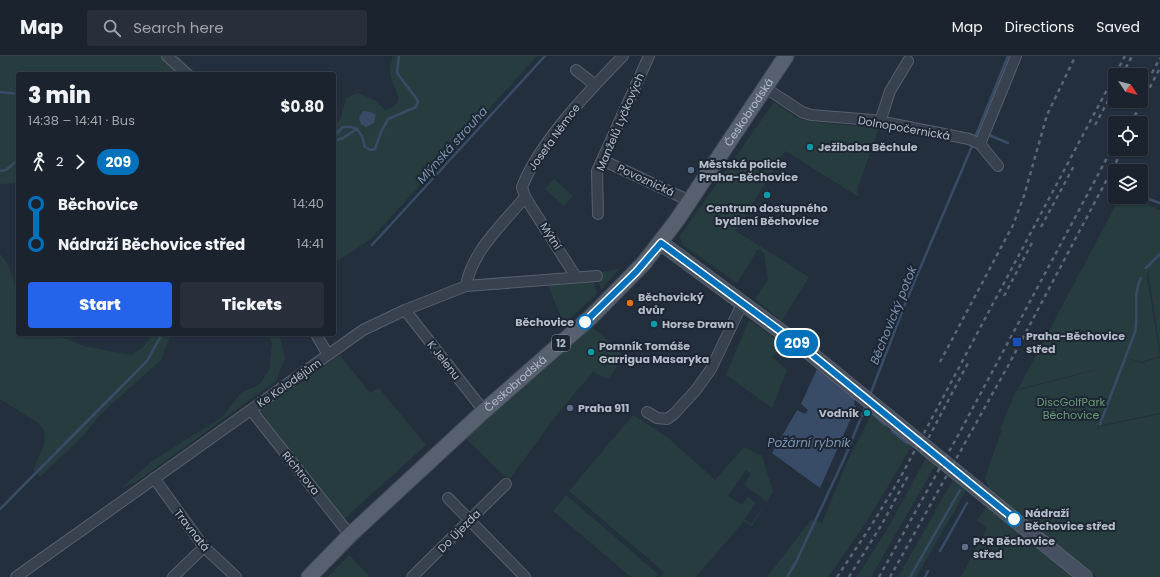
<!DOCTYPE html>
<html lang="en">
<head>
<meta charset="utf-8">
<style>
  body { margin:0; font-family:Poppins,sans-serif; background:#282f3a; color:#f1f3f6; height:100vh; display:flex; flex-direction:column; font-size:15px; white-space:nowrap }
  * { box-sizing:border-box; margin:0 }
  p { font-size:13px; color:#a0a4aa }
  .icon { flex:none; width:22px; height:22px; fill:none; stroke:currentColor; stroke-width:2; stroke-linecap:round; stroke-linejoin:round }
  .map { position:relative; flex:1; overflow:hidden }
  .sheet { position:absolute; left:16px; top:16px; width:320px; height:264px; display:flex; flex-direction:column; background:#1b232e; border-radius:4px; box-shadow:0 1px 3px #0004,0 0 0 1px #39404a }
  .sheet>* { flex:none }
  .badge { padding:0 8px; border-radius:13px; font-size:14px; line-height:26px }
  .needle { width:26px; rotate:125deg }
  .fabs { position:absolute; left:1108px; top:12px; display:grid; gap:8px }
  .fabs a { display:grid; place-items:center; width:40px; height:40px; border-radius:4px; background:#1b232e; box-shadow:0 1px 3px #0004,0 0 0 1px #39404a; font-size:20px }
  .map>.badge { position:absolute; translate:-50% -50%; box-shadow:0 0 0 2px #fff }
  .legs { display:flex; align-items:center; gap:6px; height:44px; padding:0 12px; font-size:13px }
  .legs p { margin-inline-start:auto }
  .head { display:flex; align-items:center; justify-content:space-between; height:68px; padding:0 12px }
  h1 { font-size:22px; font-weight:800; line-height:30px }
  .primary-button { display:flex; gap:8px; margin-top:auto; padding:8px 12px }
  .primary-button a { flex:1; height:46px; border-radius:4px; background:#2563eb; color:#fff; font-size:16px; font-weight:800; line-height:46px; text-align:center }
  .primary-button a+a { background:#282f3a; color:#f1f3f6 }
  ul { padding:0 12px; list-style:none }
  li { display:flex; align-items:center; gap:14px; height:40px; font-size:15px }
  li i { display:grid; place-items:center; width:6px; height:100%; margin:0 5px; background:currentColor }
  li i::after { content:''; width:10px; height:10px; margin:-5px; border:3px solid; border-radius:50%; background:#1b232e }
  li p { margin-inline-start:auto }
  li:first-child i { background:linear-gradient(#0000 50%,currentColor 0) }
  li:last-child i { background:linear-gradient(currentColor 50%,#0000 0) }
  header { display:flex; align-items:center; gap:24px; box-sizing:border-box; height:56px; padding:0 20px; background:#1b232e; border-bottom:1px solid #39404a }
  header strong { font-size:19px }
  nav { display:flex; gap:22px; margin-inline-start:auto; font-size:14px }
  .search { width:280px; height:36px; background:#282f3a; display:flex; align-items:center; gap:10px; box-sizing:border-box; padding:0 14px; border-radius:4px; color:#a0a4aa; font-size:15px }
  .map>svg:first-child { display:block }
</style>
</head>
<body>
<header>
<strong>Map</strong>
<div class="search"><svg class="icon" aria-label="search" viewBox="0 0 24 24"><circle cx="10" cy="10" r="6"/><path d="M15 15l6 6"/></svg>Search here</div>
<nav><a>Map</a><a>Directions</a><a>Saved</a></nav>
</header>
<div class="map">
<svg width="1160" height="521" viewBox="0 0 1160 521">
  <rect width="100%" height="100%" fill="#242f3e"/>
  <path fill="#263c3f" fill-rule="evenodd" d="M0 0H178L198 18H18V127L0 128Z
    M393 0H537L371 183 334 207V68L340 64 346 42 358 37 376 45 385 54C407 47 396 37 391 22 389 14 391 7 393 0Z
    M774 46 796 61 811 66 879 72 857 134 859 141 785 95 736 175 809 221 782 265 755 243 768 223 764 197 758 193 737 227 683 189 681 185 680 180Z
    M554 123 573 140 564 150 545 133Z
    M1120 141H1130L1160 154V198L1157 200 1160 199V294L1148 215 1147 221 1160 300 1142 306 1126 302 1142 307 1160 301V357L1098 370V375L1099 371 1160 358V521H1097L990 436 985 422 1002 373H1000L1016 335 1110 310 1018 333Z
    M0 198C19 217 18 253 18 278H55L83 290 132 299 144 290 153 278H171L161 304 102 357 84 379 40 421 33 414 44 389 45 376 38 367 0 343Z
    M619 213 601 234 599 225 601 216Z
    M593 223 597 238 566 266H563L547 227Z
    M749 264 784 289 772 301 787 314 772 352 726 319Z
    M592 271 621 295 616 312 608 323 593 316 559 356 509 424 465 382Z
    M268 278H279L285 302 276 325 136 426 121 432 151 406 223 360 241 337 260 328 269 314 272 288Z
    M340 299 370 337 379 332 426 389 344 463 260 355Z
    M873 355 913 388 866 467 828 521H767L811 464 822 467 846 408Z
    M633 359 667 381 715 424 744 391 762 400 773 436 752 470 744 465 696 521H660L664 516 569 435ZM746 414 751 418 744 429 767 446 751 468 745 463 756 447 748 441 742 449 728 440Z
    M927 400 936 408 932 415 871 521H857L888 472Z
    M953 424 966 435 916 521H898Z
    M566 439 658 518 655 521H631L553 455Z
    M986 451 1009 468 1073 521H961L987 472 977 464Z
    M349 499 370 521H328Z"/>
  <path fill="#394c67" d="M363 55 371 56 376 59 374 67 366 71 361 68 359 62Z
    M817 313 855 342 854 349 856 351 820 432 772 397 797 354 805 358 808 354 801 348Z"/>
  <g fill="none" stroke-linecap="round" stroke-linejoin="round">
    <path stroke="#394c67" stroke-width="2.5" d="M0 36 18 38
      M989 79 1008 87
      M334 80 343 71H351L357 73
      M974 84 1008 0
      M334 85 343 82 357 73 362 80 365 91 371 94 375 93 381 76 388 63 416 51 418 46 416 42 397 17 399 0
      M0 115 6 114 18 104
      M1141 140 1160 147
      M372 189 545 0
      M1146 212 1160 198
      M870 339 907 243 973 88
      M865 351 885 369
      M1100 368 1135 276C1139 258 1132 239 1141 222
      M892 375 907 387
      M0 453 147 305 162 278
      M940 495 967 447
      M787 521 796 506 845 401 866 349
      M910 521 960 434
      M925 521 928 515"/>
    <defs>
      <path id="street" d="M167 0 187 18
        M576 14 595 29
        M764 31 802 56 811 59 873 64 969 83 980 88 998 110
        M880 66 890 35 908 5
        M980 88 1016 0
        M602 104 690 145
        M598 158 597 115 649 0
        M576 221 525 141 522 131C540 85 589 35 623 0
        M466 230C472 195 503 168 525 141
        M405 254 484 355
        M316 278 328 299
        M251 354 350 479
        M647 356 657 362 667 363 674 358 696 334 711 313 743 246
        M154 422 204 491 236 521
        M448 442 525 521
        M16 521 363 274 405 254 466 230 597 220
        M173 521 204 491
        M412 521 506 428"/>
      <path id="secondary" d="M661 187 810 297 1085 521"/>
      <g id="primary">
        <path id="s1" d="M309 521 350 479 484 355 591 261 644 207 677 164 786 0"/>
      </g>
    </defs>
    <use href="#street" stroke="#565f6c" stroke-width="12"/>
    <use href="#secondary" stroke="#565f6c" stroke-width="16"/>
    <use href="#primary" stroke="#414a57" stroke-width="17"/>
    <use href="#street" stroke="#38414e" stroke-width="10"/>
    <use href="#secondary" stroke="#465061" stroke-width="14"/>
    <use href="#primary" stroke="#56606e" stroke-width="15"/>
    <path stroke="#5a6575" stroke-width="2.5" stroke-dasharray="4 4" stroke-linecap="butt" d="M1152 17 1160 2
      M1122 19 1132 0
      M1131 67 1160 12
      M1095 69 1115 32
      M1041 171 1075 108
      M1004 240 1033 185
      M940 306 1013 169 1024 140 1047 59 1074 3
      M921 396 968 307
      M837 521 871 470 899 424 1125 0
      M849 521 882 468 909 418
      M879 521 961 374 1115 87
      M890 521 1008 310 1123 93"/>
  </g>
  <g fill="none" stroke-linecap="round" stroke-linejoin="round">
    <defs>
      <path id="line-1" d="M585 266 636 216 661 187 810 297 1014 463"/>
    </defs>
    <use href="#line-1" stroke="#fff" stroke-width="9"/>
    <use href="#line-1" stroke="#0072bc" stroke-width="6"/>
  </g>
  <g fill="#0f9aa8" stroke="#1d2633" stroke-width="1.5">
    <circle cx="810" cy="91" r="4"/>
    <circle cx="767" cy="139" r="4"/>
    <circle cx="654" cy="268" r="4"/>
    <circle cx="591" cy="296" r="4"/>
    <circle cx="867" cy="357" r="4"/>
  </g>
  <g fill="#5c6f8a" stroke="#1d2633" stroke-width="1.5">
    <circle cx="691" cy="114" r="4"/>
    <circle cx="570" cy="352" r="4"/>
    <circle cx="965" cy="491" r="4"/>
  </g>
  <circle fill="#e8710a" stroke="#1d2633" stroke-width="1.5" cx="630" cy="247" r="4"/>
  <g fill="#fff" stroke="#0072bc" stroke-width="2">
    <circle cx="585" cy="266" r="7"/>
    <circle cx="1014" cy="463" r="7"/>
  </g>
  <rect fill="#1a4fb4" stroke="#1d2633" stroke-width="1.5" x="1012" y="281" width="10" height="10" rx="2"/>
  <g text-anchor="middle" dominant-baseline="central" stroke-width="4" stroke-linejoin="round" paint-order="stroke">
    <rect fill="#1d2633" stroke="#878f9c" stroke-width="1" x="552" y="279" width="18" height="16" rx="3"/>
    <g font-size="10" font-weight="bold" fill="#b4bcc9">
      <text x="561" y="287">12</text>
    </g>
    <g font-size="11" fill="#b4bcc9" stroke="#1d2633">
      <text stroke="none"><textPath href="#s1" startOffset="643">Českobrodská</textPath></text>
      <text transform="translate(620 66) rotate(-67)">Manželů Lyčkových</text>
      <text transform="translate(904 72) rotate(10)">Dolnopočernická</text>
      <text transform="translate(554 81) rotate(-54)">Josefa Němce</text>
      <text transform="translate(646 124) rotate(25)">Povoznická</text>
      <text transform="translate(551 180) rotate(58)">Mýtní</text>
      <text transform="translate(444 304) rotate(52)">K Jelenu</text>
      <text transform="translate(289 327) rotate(-35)">Ke Kolodějům</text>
      <text stroke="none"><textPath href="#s1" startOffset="283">Českobrodská</textPath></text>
      <text transform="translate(301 417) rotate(51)">Richtrova</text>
      <text transform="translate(192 474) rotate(52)">Travnatá</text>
      <text transform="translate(459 475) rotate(-45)">Do Újezda</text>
    </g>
    <g font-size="11" font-weight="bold" fill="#b4bcc9" stroke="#1d2633" text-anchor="start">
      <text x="818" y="91">Ježibaba Běchule</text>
      <text x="699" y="108">Městská policie<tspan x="699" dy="13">Praha-Běchovice</tspan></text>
      <text x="767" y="152" text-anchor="middle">Centrum dostupného<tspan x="767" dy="13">bydlení Běchovice</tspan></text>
      <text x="638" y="241">Běchovický<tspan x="638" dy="13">dvůr</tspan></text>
      <text x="662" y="268">Horse Drawn</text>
      <text x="1026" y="280">Praha-Běchovice<tspan x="1026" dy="13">střed</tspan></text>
      <text x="599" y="290">Pomník Tomáše<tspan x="599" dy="13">Garrigua Masaryka</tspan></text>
      <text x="578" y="352">Praha 911</text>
      <text x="859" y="357" text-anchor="end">Vodník</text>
      <text x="973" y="485">P+R Běchovice<tspan x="973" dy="13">střed</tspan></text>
    </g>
    <g font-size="11" font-weight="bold" fill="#b4bcc9" stroke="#1d2633" text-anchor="end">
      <text x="574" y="266">Běchovice</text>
      <text x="1025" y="457" text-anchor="start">Nádraží<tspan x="1025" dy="13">Běchovice střed</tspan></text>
    </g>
    <g font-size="11" fill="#6b9a76" stroke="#1d2633">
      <text x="1071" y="346">DiscGolfPark<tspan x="1071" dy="13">Běchovice</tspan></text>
    </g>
    <g font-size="12" font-style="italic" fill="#7c92b1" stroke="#1d2633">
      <text transform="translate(452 89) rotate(-48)">Mlýnská strouha</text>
      <text transform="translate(893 259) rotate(-68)">Běchovický potok</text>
      <text x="809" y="386">Požární rybník</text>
    </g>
  </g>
</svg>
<div class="fabs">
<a><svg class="needle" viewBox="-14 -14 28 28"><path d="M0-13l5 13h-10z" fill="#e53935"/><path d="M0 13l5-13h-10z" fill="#a0a4aa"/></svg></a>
<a><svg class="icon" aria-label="locate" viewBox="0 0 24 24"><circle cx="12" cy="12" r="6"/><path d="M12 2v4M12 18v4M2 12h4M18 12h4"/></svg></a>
<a><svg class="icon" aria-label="layers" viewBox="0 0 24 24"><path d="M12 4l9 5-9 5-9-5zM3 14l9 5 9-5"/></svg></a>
</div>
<b class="badge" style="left:797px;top:287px;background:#0072bc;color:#fff">209</b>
<section class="sheet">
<div class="head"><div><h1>3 min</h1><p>14:38 – 14:41 · Bus</p></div><b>$0.80</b></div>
<div class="legs"><svg class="icon" aria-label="walk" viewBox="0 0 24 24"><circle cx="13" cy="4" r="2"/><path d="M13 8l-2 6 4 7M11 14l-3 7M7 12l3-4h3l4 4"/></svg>2<svg class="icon" aria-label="forward" viewBox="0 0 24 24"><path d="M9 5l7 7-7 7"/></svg><b class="badge" style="background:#0072bc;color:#fff">209</b></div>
<ul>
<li><i style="color:#0072bc"></i><b>Běchovice</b><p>14:40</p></li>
<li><i style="color:#0072bc"></i><b>Nádraží Běchovice střed</b><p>14:41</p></li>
</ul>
<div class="primary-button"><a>Start</a><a>Tickets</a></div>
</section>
</div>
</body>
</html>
